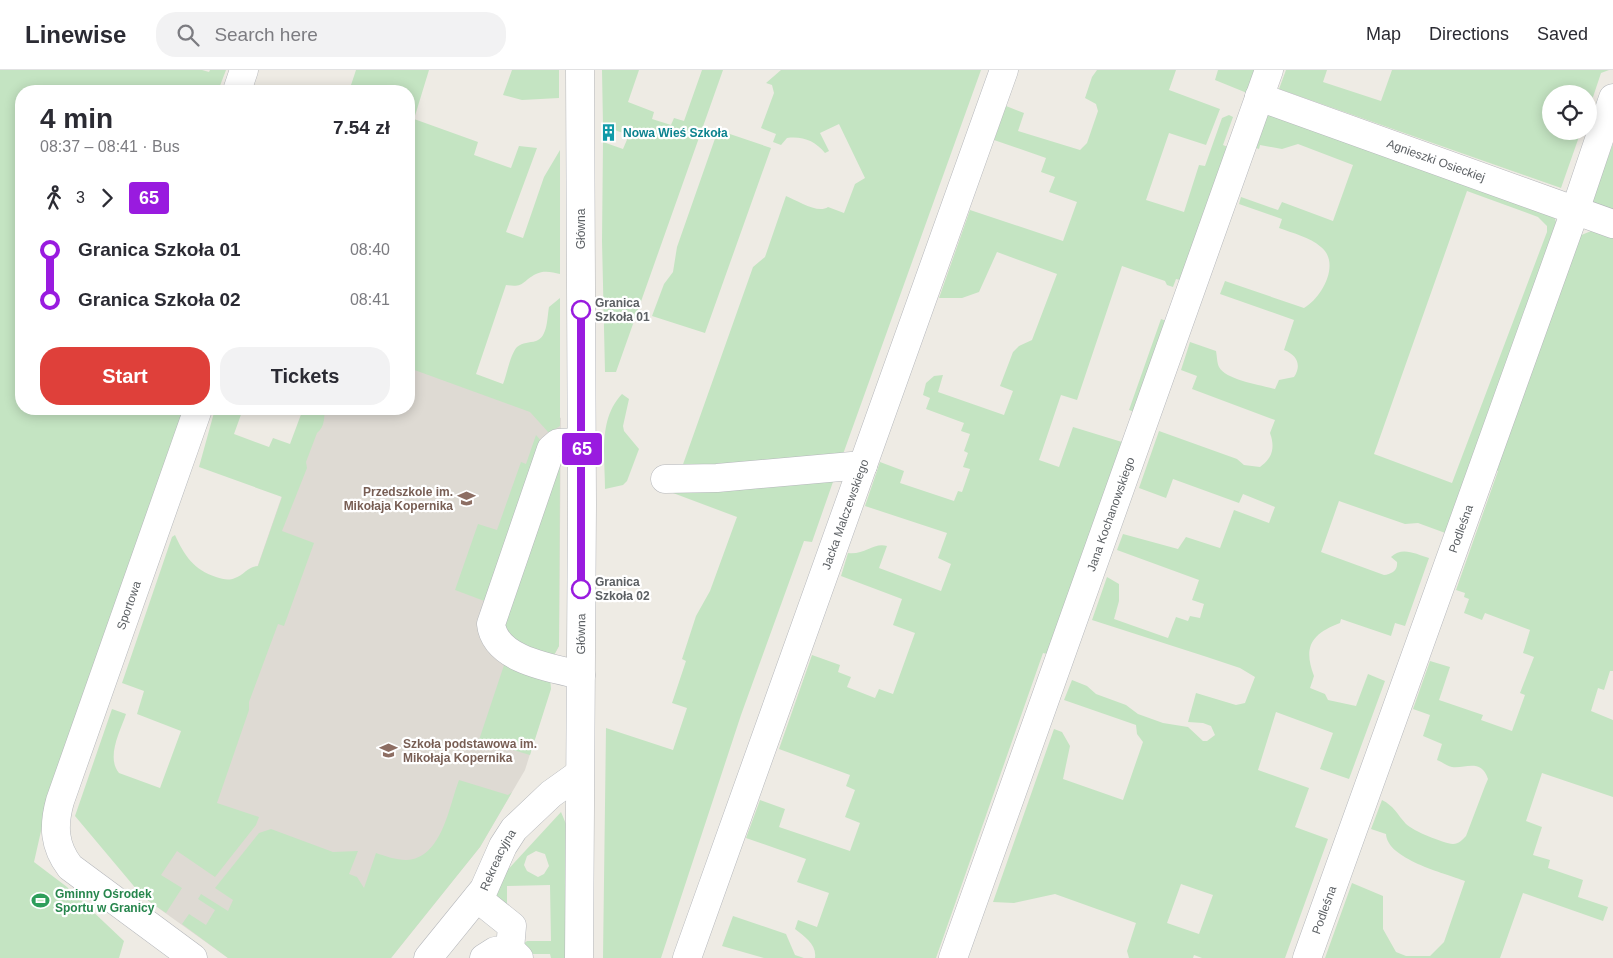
<!DOCTYPE html>
<html lang="en">
<head>
<meta charset="utf-8">
<style>
  body { margin:0; font-family:Arial,sans-serif; background:#f2f2f3; color:#2b2b33; height:100vh; display:flex; flex-direction:column; font-size:19px; white-space:nowrap }
  * { box-sizing:border-box; margin:0 }
  p { font-size:16px; color:#7c7c81 }
  .icon { flex:none; width:28px; height:28px; fill:none; stroke:currentColor; stroke-width:2; stroke-linecap:round; stroke-linejoin:round }
  .map { position:relative; flex:1; overflow:hidden }
  .details { position:absolute; left:15px; top:15px; width:400px; height:330px; display:flex; flex-direction:column; background:#fff; border-radius:20px; box-shadow:0 2px 12px #0003 }
  .details>* { flex:none }
  .badge { padding:0 10px; border-radius:4px; font-size:18px; line-height:32px }
  .tools { position:absolute; left:1542px; top:15px; display:grid; gap:10px }
  .tools a { display:grid; place-items:center; width:55px; height:55px; border-radius:50%; background:#fff; box-shadow:0 2px 12px #0003; font-size:25px }
  .map>.badge { position:absolute; translate:-50% -50%; box-shadow:0 0 0 2px #fff }
  .legs { display:flex; align-items:center; gap:8px; height:55px; padding:0 25px; font-size:16px }
  .legs p { margin-inline-start:auto }
  .head { display:flex; align-items:center; justify-content:space-between; height:85px; padding:0 25px }
  h1 { font-size:28px; font-weight:700; line-height:38px }
  .action { display:flex; gap:10px; margin-top:auto; padding:10px 25px }
  .action a { flex:1; height:58px; border-radius:20px; background:#df403a; color:#fff; font-size:20px; font-weight:700; line-height:58px; text-align:center }
  .action a+a { background:#f2f2f3; color:#2b2b33 }
  ul { padding:0 25px; list-style:none }
  li { display:flex; align-items:center; gap:18px; height:50px; font-size:19px }
  li i { display:grid; place-items:center; width:8px; height:100%; margin:0 6px; background:currentColor }
  li i::after { content:''; width:12px; height:12px; margin:-6px; border:4px solid; border-radius:50%; background:#fff }
  li p { margin-inline-start:auto }
  li:first-child i { background:linear-gradient(#0000 50%,currentColor 0) }
  li:last-child i { background:linear-gradient(currentColor 50%,#0000 0) }
  header { display:flex; align-items:center; gap:30px; box-sizing:border-box; height:70px; padding:0 25px; background:#fff; border-bottom:1px solid #e1e1e2 }
  header strong { font-size:24px }
  nav { display:flex; gap:28px; margin-inline-start:auto; font-size:18px }
  .search { width:350px; height:45px; background:#f2f2f3; display:flex; align-items:center; gap:12px; box-sizing:border-box; padding:0 18px; border-radius:20px; color:#7c7c81; font-size:19px }
  .map>svg:first-child { display:block }
</style>
</head>
<body>
<header>
<strong>Linewise</strong>
<div class="search"><svg class="icon" aria-label="search" viewBox="0 0 24 24"><circle cx="10" cy="10" r="6"/><path d="M15 15l6 6"/></svg>Search here</div>
<nav><a>Map</a><a>Directions</a><a>Saved</a></nav>
</header>
<div class="map">
<svg width="1613" height="888" viewBox="0 0 1613 888">
  <rect width="100%" height="100%" fill="#eeebe4"/>
  <path fill="#dedad3" d="M409 294 561 348 559 576 553 587 549 623 525 700 480 777 391 888H228L143 827 312 339H409Z"/>
  <path fill="#c4e4c2" fill-rule="evenodd" d="M0 0H202L209 2 210 0H226L218 21H21V339H185L46 739 34 792 67 817 124 871 119 888H0Z
    M356 0H429L414 49 478 72 474 85 511 98 519 76 537 78 506 162 523 168 544 107 560 80V204C552 202 544 200 536 204 522 211 525 218 506 215L476 304 503 314C507 304 510 285 517 277 523 272 529 273 536 271 548 267 547 247 549 237L560 228V356L549 363 530 342 409 298V21H349Z
    M512 0H559V28L522 30 503 25Z
    M602 0H639L628 32 654 42 652 49 671 55 674 48 684 51 702 0H723L616 302H605L602 171 603 72 623 79 629 65 603 56Z
    M781 0H981L842 387 681 400 753 197 765 187 786 126C798 131 818 144 828 137L844 143 855 114 865 108 839 54 820 63 829 81 825 83C815 71 803 66 787 68L781 75 773 72 776 64 761 58 774 23 772 15 766 13Z
    M1097 0H1176L1169 20 1220 39 1206 75 1169 63 1146 130 1184 142 1199 95 1205 96 1222 48 1229 45 1233 47 1223 75 1230 78 1184 211 1176 209 1173 217 1167 215 1165 211 1122 196 1077 330 1061 325 1039 390 1059 397 1073 357 1122 372 1125 377 1051 585 1043 583 936 888H815C817 875 805 867 795 859L798 850 817 857 829 823 797 812 806 789 746 768 760 730 785 739 779 757 850 781 860 753 845 747 855 720 846 716 850 705 779 679 812 585 840 595 838 602 851 607 847 617 875 628 879 619 893 624 915 563 893 555 902 529 841 506 848 483C865 485 874 472 887 476L879 498 941 521 951 494 938 488 947 463 865 436 880 392 904 401 900 413 954 431 958 421 962 422 970 399 963 397 968 383 964 381 970 364 961 361 964 353 926 339 930 328 923 325 926 313 934 306 943 305 938 322 1004 345 1013 321 1000 316 1013 282 1019 276 1032 270 1057 204 997 182 979 222 962 228H939L970 140 1063 171 1077 132 1049 122 1055 107 1041 102 1046 88 994 70 1006 36 1024 43 1018 61 1080 80 1087 73 1098 41 1096 34 1085 28 1092 7Z
    M1218 0H1258L1247 23 1215 10Z
    M1286 0H1327L1323 12 1381 31 1392 0H1609L1601 3 1589 39V24H1551V61H1581L1561 118 1279 19Z
    M1269 40 1554 146 1556 152 1448 464 1418 453 1405 454 1339 431 1321 482 1384 505C1391 504 1398 501 1397 492L1391 487C1402 476 1416 484 1429 488L1405 556 1395 553 1391 566 1341 549 1340 553C1311 564 1303 577 1314 606L1310 618 1325 624 1328 630 1356 636 1368 604 1385 611 1349 709 1320 699 1333 663 1276 642 1258 700 1309 718 1295 757 1328 769 1285 888H1202L1194 885 1193 888H1129L1127 881 1136 853 1055 824 1014 833 993 832 1054 659 1062 662 1070 676 1063 709 1123 730 1143 672 1137 664 1136 655 1064 630 1072 610 1087 616 1096 624 1126 635 1138 644 1163 653 1188 657 1203 671H1207L1215 665 1211 656 1203 653 1188 652 1196 623 1236 635 1245 633 1255 607 1240 598 1207 587 1092 550 1107 507 1119 514V531L1114 549 1168 568 1176 547 1188 551 1190 546 1200 548 1204 534 1192 530 1199 510 1117 480 1123 464 1178 479 1186 467 1220 478 1234 440 1269 453 1275 437 1243 424 1239 433 1173 409 1166 428 1139 418 1159 361 1237 389 1244 395 1260 397C1273 388 1275 377 1270 363L1275 350 1192 319 1197 306 1181 300 1190 272 1216 281C1217 286 1217 293 1219 297 1226 310 1261 315 1275 319L1279 310 1294 307C1302 295 1297 285 1284 280L1294 250 1220 224 1225 211 1304 238C1322 228 1341 193 1321 177 1310 167 1292 163 1279 158L1282 149 1239 134 1241 127 1278 140 1282 132 1333 151 1353 95 1298 74 1282 79 1260 75 1259 79 1251 76ZM1467 121 1538 147 1547 156V162L1452 413 1374 384ZM1181 814 1213 825 1199 864 1167 853Z
    M718 60 771 78 705 263 652 246 664 214 673 202 677 177Z
    M1613 74V141L1591 133Z
    M1596 159 1613 164V601H1610L1604 620 1598 618 1591 641 1613 650V727L1542 703 1526 751 1542 757 1533 785 1550 790 1548 798 1583 810 1578 827 1608 837 1603 851 1523 823 1500 888H1325L1352 813 1383 826V859L1396 882 1406 886H1430L1444 872 1465 811C1444 803 1387 789 1386 764L1371 759 1382 730C1394 736 1397 744 1406 754 1413 761 1443 773 1453 774 1459 774 1462 770 1466 766L1485 716 1488 709C1481 688 1465 699 1452 697 1447 696 1442 692 1437 690L1442 674 1423 666 1430 645 1413 639 1430 591 1450 597 1439 630 1483 645 1481 650 1512 661 1525 625 1520 623 1534 587 1523 583 1530 560 1485 543 1482 550 1464 543 1469 529 1464 527 1465 523 1456 520 1498 401 1491 398 1579 166Z
    M1161 249 1169 252 1137 343 1129 340Z
    M622 324 629 329 623 356 624 361 639 379 627 411 623 415 605 419C605 387 598 349 622 324Z
    M215 339H243L234 364 269 377 273 368 290 374 303 339H325C324 347 325 357 317 363L306 392 307 398 282 461 314 473 284 556 278 554 249 632V640L217 733 259 747 256 755 215 807 177 781 161 805 182 818 166 843 143 827 75 746 112 639 126 644C120 662 106 687 119 703L160 718 181 661 137 644 144 621 122 613 172 467 175 465C184 485 194 500 216 507 223 509 228 511 235 508 244 505 248 496 258 496L282 427 199 397Z
    M536 365 544 374 487 532 455 520 478 454 497 460 521 392 526 394Z
    M560 387 559 576 553 587 511 570 501 553Z
    M834 409 812 472 804 471 741 645 661 888H603L606 658 673 680 687 638 672 633 686 591 682 589 696 546 710 521 737 447 673 423 675 417Z
    M505 592 550 606 551 619 530 685 479 670Z
    M459 710 508 725 512 722 480 777 391 888H228L182 854 189 844 206 855 215 840 198 829 201 824 228 841 233 830 215 818 259 763 271 759 333 782 358 781 349 804 357 807 364 818 376 783C385 786 396 790 406 790 442 789 449 736 459 710Z
    M561 742 566 754V888H551L550 884H528L523 874 527 871H551L550 815 507 816V834L496 828 502 806ZM536 781 545 784 549 796 544 804 538 807 527 801 524 795 527 786Z
    M733 846 786 864 795 885 804 888H764L722 876Z"/>
  <g fill="none" stroke-linecap="round" stroke-linejoin="round">
    <defs>
      <g id="minor">
        <path d="M237 21 244 0"/>
        <path id="s1" d="M1259 27 1613 154"/>
        <path d="M665 409 717 408 863 395"/>
        <path d="M581 605C551 598 495 590 491 554L551 379 558 373 582 372"/>
        <path d="M477 828 512 856 510 879 519 888"/>
        <path id="s2" d="M193 888 70 797C54 776 53 756 60 731L198 339"/>
        <path id="s3" d="M428 888 484 819 503 776 514 759 551 724 579 704"/>
        <path d="M484 888 495 881 510 879"/>
        <path id="s4" d="M579 888 582 434 580 0"/>
        <path id="s5" d="M687 888 1004 0"/>
        <path id="s6" d="M953 888 1269 0"/>
        <path id="s7" d="M1307 888 1575 141 1613 28"/>
      </g>
    </defs>
    <use href="#minor" stroke="#b5b7bb" stroke-width="29"/>
    <use href="#minor" stroke="#fff" stroke-width="28"/>
  </g>
  <g fill="none" stroke-linecap="round" stroke-linejoin="round">
    <defs>
      <path id="line-1" d="M581 240V519"/>
    </defs>
    <use href="#line-1" stroke="#fff" stroke-width="11"/>
    <use href="#line-1" stroke="#991bdf" stroke-width="8"/>
  </g>
  <defs>
    <symbol id="building-bare" viewBox="-9 -9 18 18"><path d="M-4-6H4V6H1V3H-1V6H-4ZM-2.5-4.3h1.7v1.8h-1.7ZM.8-4.3h1.7v1.8H.8ZM-2.5-1h1.7V.8h-1.7ZM.8-1h1.7V.8H.8Z" fill="#0f9aa8" stroke="#fff" stroke-width="2.5" paint-order="stroke"/></symbol>
    <symbol id="school-bare" viewBox="-9 -9 18 18"><path d="M0-5L7-2L0 1L-7-2ZM-4 1L0 2.5L4 1V4Q0 6-4 4Z" fill="#8d6e63" stroke="#fff" stroke-width="2.5" paint-order="stroke"/></symbol>
    <symbol id="stadium-bare" viewBox="-9 -9 18 18"><path d="M0-5a6.5 5 0 1 0 0 10a6.5 5 0 1 0 0-10ZM-3.5-1.8h7v3.6h-7Z" fill="#2e9e5b" stroke="#fff" stroke-width="2.5" paint-order="stroke"/></symbol>
  </defs>
  <g fill-rule="evenodd">
    <use href="#building-bare" x="596" y="50" width="25" height="25"/>
    <use href="#school-bare" x="454" y="416" width="25" height="25"/>
    <use href="#school-bare" x="376" y="668" width="25" height="25"/>
    <use href="#stadium-bare" x="28" y="818" width="25" height="25"/>
  </g>
  <g fill="#fff" stroke="#991bdf" stroke-width="2.5">
    <circle cx="581" cy="240" r="9"/>
    <circle cx="581" cy="519" r="9"/>
  </g>
  <g text-anchor="middle" dominant-baseline="central" stroke-width="4.5" stroke-linejoin="round" paint-order="stroke">
    <g font-size="12" font-weight="bold" fill="#0d838f" stroke="#fff" text-anchor="start">
      <text x="623" y="63">Nowa Wieś Szkoła</text>
    </g>
    <g font-size="12" fill="#5c6064" stroke="#fff">
      <text stroke="none"><textPath href="#s1" startOffset="188">Agnieszki Osieckiej</textPath></text>
      <text transform="translate(581 159) rotate(-90)">Główna</text>
      <text stroke="none"><textPath href="#s5" startOffset="471">Jacka Malczewskiego</textPath></text>
      <text stroke="none"><textPath href="#s6" startOffset="471">Jana Kochanowskiego</textPath></text>
      <text stroke="none"><textPath href="#s7" startOffset="456">Podleśna</textPath></text>
      <text stroke="none"><textPath href="#s2" startOffset="430">Sportowa</textPath></text>
      <text stroke="none"><textPath href="#s4" startOffset="324">Główna</textPath></text>
      <text stroke="none"><textPath href="#s3" startOffset="121">Rekreacyjna</textPath></text>
      <text stroke="none"><textPath href="#s7" startOffset="51">Podleśna</textPath></text>
    </g>
    <g font-size="12" font-weight="bold" fill="#5c6064" stroke="#fff" text-anchor="start">
      <text x="595" y="233">Granica<tspan x="595" dy="14">Szkoła 01</tspan></text>
      <text x="595" y="512">Granica<tspan x="595" dy="14">Szkoła 02</tspan></text>
    </g>
    <g font-size="12" font-weight="bold" fill="#785e54" stroke="#fff" text-anchor="end">
      <text x="453" y="422">Przedszkole im.<tspan x="453" dy="14">Mikołaja Kopernika</tspan></text>
      <text x="403" y="674" text-anchor="start">Szkoła podstawowa im.<tspan x="403" dy="14">Mikołaja Kopernika</tspan></text>
    </g>
    <g font-size="12" font-weight="bold" fill="#27864d" stroke="#fff" text-anchor="start">
      <text x="55" y="824">Gminny Ośrodek<tspan x="55" dy="14">Sportu w Granicy</tspan></text>
    </g>
  </g>
</svg>
<div class="tools">
<a><svg class="icon" aria-label="locate" viewBox="0 0 24 24"><circle cx="12" cy="12" r="6"/><path d="M12 2v4M12 18v4M2 12h4M18 12h4"/></svg></a>
</div>
<b class="badge" style="left:582px;top:379px;background:#991bdf;color:#fff">65</b>
<section class="details">
<div class="head"><div><h1>4 min</h1><p>08:37 – 08:41 · Bus</p></div><b>7.54 zł</b></div>
<div class="legs"><svg class="icon" aria-label="walk" viewBox="0 0 24 24"><circle cx="13" cy="4" r="2"/><path d="M13 8l-2 6 4 7M11 14l-3 7M7 12l3-4h3l4 4"/></svg>3<svg class="icon" aria-label="forward" viewBox="0 0 24 24"><path d="M9 5l7 7-7 7"/></svg><b class="badge" style="background:#991bdf;color:#fff">65</b></div>
<ul>
<li><i style="color:#991bdf"></i><b>Granica Szkoła 01</b><p>08:40</p></li>
<li><i style="color:#991bdf"></i><b>Granica Szkoła 02</b><p>08:41</p></li>
</ul>
<div class="action"><a>Start</a><a>Tickets</a></div>
</section>
</div>
</body>
</html>
